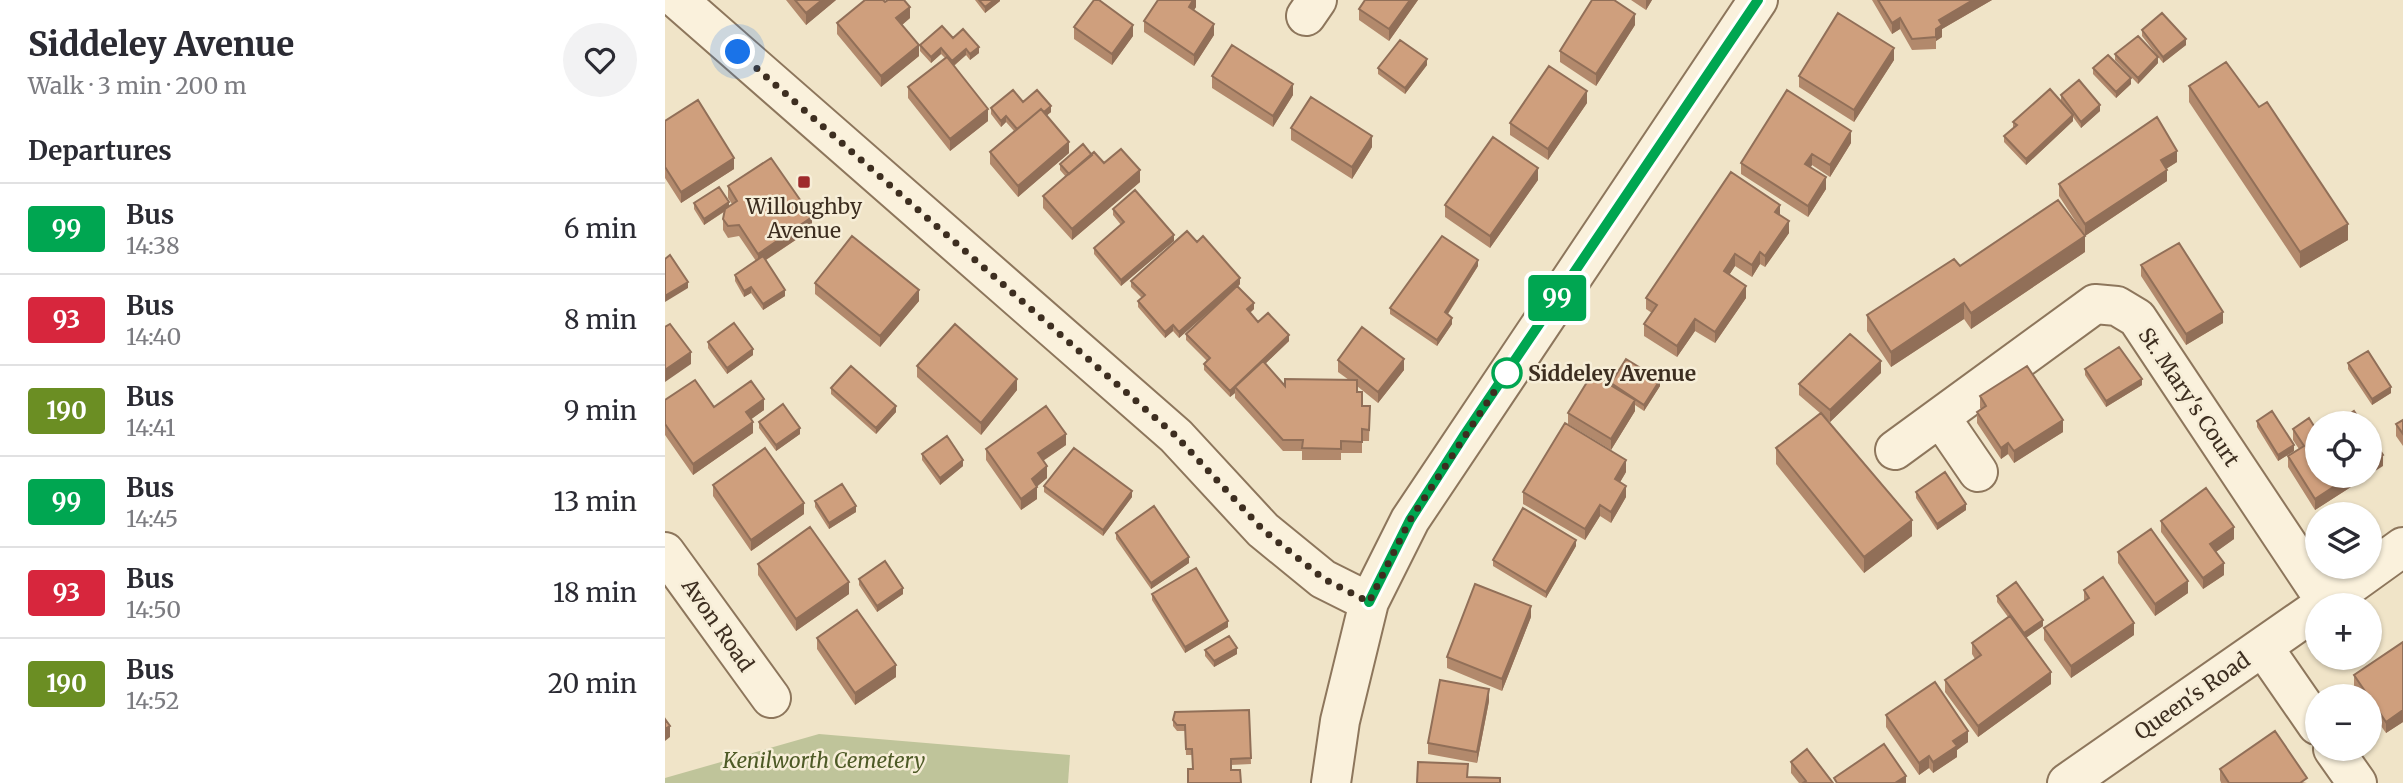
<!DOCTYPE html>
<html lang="en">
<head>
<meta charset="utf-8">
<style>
  body { margin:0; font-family:Merriweather,serif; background:#f2f2f3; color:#2b2b33; height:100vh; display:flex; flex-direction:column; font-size:26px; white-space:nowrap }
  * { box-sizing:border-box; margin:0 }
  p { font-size:23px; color:#7c7c81 }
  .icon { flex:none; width:38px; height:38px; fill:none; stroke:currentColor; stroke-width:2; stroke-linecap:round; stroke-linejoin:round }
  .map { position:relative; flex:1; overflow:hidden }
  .details { display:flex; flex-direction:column; background:#fff; width:665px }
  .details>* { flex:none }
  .badge { padding:0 14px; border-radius:5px; font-size:24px; line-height:46px }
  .buttons { position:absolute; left:1640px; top:411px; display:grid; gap:14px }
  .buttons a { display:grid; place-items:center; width:77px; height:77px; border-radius:50%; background:#fff; box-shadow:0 2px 5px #0004; font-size:35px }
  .you { position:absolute; width:35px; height:35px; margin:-18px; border:5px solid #fff; border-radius:50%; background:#1a73e8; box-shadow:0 0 0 10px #1a73e833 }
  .map>.badge { position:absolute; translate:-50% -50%; box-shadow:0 0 0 4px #fff }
  h2 { padding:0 28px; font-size:26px; line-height:63px }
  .round { display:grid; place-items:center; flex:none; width:74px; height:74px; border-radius:37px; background:#f2f2f3 }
  .headline { display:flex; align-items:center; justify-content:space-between; height:119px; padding:0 28px }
  h1 { font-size:33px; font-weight:800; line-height:52px }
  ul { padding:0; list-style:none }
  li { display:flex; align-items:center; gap:21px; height:91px; padding:0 28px; border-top:2px solid #e1e1e2 }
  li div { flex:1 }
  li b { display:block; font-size:26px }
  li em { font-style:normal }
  li .badge { min-width:77px; font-weight:700; text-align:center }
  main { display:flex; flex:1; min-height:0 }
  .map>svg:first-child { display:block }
</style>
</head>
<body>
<main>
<section class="details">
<div class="headline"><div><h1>Siddeley Avenue</h1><p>Walk · 3 min · 200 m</p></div><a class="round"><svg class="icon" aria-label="heart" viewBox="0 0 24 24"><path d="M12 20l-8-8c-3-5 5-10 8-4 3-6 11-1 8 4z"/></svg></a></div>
<h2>Departures</h2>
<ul>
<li><span class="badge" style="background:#00a651;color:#fff">99</span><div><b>Bus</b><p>14:38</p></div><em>6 min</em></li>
<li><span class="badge" style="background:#d7263d;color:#fff">93</span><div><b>Bus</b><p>14:40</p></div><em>8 min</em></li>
<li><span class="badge" style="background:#6b8e23;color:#fff">190</span><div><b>Bus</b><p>14:41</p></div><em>9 min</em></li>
<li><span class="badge" style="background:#00a651;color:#fff">99</span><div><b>Bus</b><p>14:45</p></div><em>13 min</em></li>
<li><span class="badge" style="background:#d7263d;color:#fff">93</span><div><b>Bus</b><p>14:50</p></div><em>18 min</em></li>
<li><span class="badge" style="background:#6b8e23;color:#fff">190</span><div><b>Bus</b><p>14:52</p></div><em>20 min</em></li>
</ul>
</section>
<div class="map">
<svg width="1738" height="783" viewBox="0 0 1738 783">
  <rect width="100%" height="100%" fill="#f0e4c8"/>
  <path fill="#bfc49a" d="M154 734 405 755 403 783H0V778Z"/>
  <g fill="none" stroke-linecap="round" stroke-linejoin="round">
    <defs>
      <path id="street" d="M13 0 511 436 598 530 658 579 704 602
        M641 16 652 0
        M1276 418 1313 472
        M1230 450 1430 304 1452 306 1472 318 1661 602
        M0 552 106 698
        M1656 606 1738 547
        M1598 647 1652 725
        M1668 749 1692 783
        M666 783 675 721 704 602 745 520 1093 0
        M1402 783 1652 609"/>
    </defs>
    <use href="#street" stroke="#8d765c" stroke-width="42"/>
    <use href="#street" stroke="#faf1dc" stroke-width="38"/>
  </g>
  <path fill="#b2896c" d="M121 0H171L141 25Z
    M200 0H221L219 1 245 18 237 25 254 56 216 87 172 34V23Z
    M310 0H335V1L320 13Z
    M531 0V7L529 10 549 35 529 66 479 32V21Z
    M700 0H753L724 41 694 20V9Z
    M966 0H987L981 10Z
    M1207 0H1327L1277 29V37L1271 41V49L1247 50 1235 29 1227 34Z
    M970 25 931 86 895 62V51Z
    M409 27 468 36 447 65 409 39Z
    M1477 30 1521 45 1498 63 1477 36Z
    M288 38 314 53 305 60 301 55 289 66 323 121 285 151 243 98V87L280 58 276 54 266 63 255 51V45Z
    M1450 54 1493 63 1473 84 1450 60Z
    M1229 60 1189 122 1134 87V76Z
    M762 65 740 94 713 74V68Z
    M1428 68 1466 84 1451 98 1428 74Z
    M547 76 628 95 608 127 547 88Z
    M1524 86 1683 240 1635 268 1524 102Z
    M1396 95 1435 111 1416 128 1408 117V121L1361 165 1339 142V136L1348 128V122L1396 101Z
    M358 102 386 112 382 115 404 153 353 197 325 164V152L349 131 341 122 336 127 326 114V108Z
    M922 103 883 160 845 135V123Z
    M0 121 69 169 16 203 0 178Z
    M626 128 707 147 687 179 626 140Z
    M1186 143 1165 177 1147 165 1146 167 1161 189 1143 217 1076 174V163Z
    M427 155 439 163 475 182 407 240 378 208V196L401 177 395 170V164Z
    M1512 162 1501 169 1502 181 1420 236 1394 196V184Z
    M873 180 825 248 780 217V205Z
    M63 186 147 229 101 260 120 296 98 310 86 293 79 297 70 281V275L91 261 74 236 63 238 58 230V219L59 212 39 225 29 209V203L64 206 67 204 63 198Z
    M448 209 509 241 456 286 429 254V248L456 225 448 215Z
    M1115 215 1124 233 1100 267 1095 264 1087 277 1070 266 1064 275 1081 298 1050 343 1030 331 1012 357 979 336V324L987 313 981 309V298Z
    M532 242 575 284 573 287 589 309 585 313 593 322 624 341 600 364 620 386 684 380 673 372V360L739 370 713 403 692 386V392L697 406H705L704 441H697V453H676V460H637V451H618L570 398V393L565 397 539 370V364L542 361 521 340V334L554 303 514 338 508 331 500 338 473 307V301L477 298 466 287V281Z
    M1420 252 1306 329 1299 319 1226 367 1202 331V315Z
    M1476 265 1558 323 1521 345 1476 276Z
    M813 266 783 314 787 324 772 346 725 314V308Z
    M150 283 254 301 215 347 150 294Z
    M43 342 88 355 62 374 43 348Z
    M1683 363 1726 393 1707 405 1683 369Z
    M252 366 352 390 316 435 252 377Z
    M1420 369 1477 385 1441 407 1420 375Z
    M1216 373 1165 422 1161 418 1247 536 1199 573 1111 464V448L1155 413 1134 395V384Z
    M946 383 995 386 979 411 970 405V411L946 450 903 424V413L946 385Z
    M166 388 231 412 211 434 166 394Z
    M1315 396 1398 432 1349 463 1343 454 1336 459 1312 423V412L1316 409 1315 408Z
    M0 400 49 407 99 410 86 419 88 433 28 475 0 435Z
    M1738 420V446L1731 436V424Z
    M1592 421 1629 451 1613 461 1592 427Z
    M94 422 135 434 111 451 94 428Z
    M1628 429 1652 431V476H1703L1650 510 1623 467V456L1634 449 1628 440Z
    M401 445 378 461 382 478 372 486V499L356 510 321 460V449Z
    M257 454 298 466 275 485 257 460Z
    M961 472 955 482 961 497 946 523 935 516 920 540 858 504V492Z
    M48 485 139 514 86 551 48 496Z
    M379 486 467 497 438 536 379 492Z
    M1251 492 1301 510 1272 530 1251 498Z
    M150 501 191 512 164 529 150 507Z
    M1496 521 1569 539 1551 552 1559 575 1538 589 1496 532Z
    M451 533 524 563 486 589 451 539Z
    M911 546 881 598 828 566V560Z
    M1453 552 1523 593 1490 616 1453 563Z
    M93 564 184 594 131 631 93 575Z
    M194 579 238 594 212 612 194 585Z
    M1419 590 1469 635 1406 678 1379 640V628L1419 601Z
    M487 594 563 627 520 653 487 600Z
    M1332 596 1378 626 1361 638 1386 684 1313 737 1280 692V680L1310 659 1307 654V643L1343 617 1332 602Z
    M866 617 837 691 782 668V657Z
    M152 638 231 677 190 705 152 649Z
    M1738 642V722L1721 733 1704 709V696H1696L1689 686V675Z
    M540 650 572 654 549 667 540 656Z
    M824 701 812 763 763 754V743Z
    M584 710 586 764 566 765V770L576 783 528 769 527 755H521L520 731H512L508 726V720Z
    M1221 715 1303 742 1292 750V757L1268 773 1264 768 1254 775 1221 727Z
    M1126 762 1168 783H1134L1126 773Z
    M1555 769 1642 783H1556L1555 780Z"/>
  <path fill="#916f58" d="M157 0H171L141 25V13Z
    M329 0H335V1L320 13V7Z
    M528 0H531V7L524 18V7Z
    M745 0H753L724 41V29Z
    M981 0H987L981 10Z
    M1308 0H1327L1277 29V37L1271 41V29L1274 20Z
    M245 7V18L231 30V18Z
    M970 14V25L931 86V74Z
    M1235 18V29L1227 34V23Z
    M549 24V35L529 66V55Z
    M468 25V36L447 65V54Z
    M1521 39V45L1498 63V57Z
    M254 45V56L216 87V76Z
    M314 47V53L305 60V54Z
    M276 48V54L266 63V57Z
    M1229 48V60L1189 122V110Z
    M301 49V55L287 67V61Z
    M1493 57V63L1473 84V78Z
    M762 59V65L740 94V88Z
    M1466 78V84L1451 98V92Z
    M628 84V95L608 127V116Z
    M922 91V103L883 160V149Z
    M1435 105V111L1416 128V122Z
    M386 106V112L355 138V132Z
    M323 109V121L285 151V139Z
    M1408 115V121L1361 165V159Z
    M341 116V122L336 127V121Z
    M1186 131V143L1165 177V165Z
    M707 136V147L687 179V167Z
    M404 142V153L353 197V186Z
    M1512 151V162L1496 172V160Z
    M1147 154V165L1140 175V164Z
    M69 158V169L16 203V192Z
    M873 168V180L825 248V236Z
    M475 170V182L407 240V229Z
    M1502 170V181L1420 236V224Z
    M1161 177V189L1143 217V206Z
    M64 202V208L39 225V219Z
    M1115 205V216L1110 212Z
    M147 217V229L93 265V254Z
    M1124 221V233L1100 267V256Z
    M1683 224V240L1635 268V252Z
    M509 235V241L456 286V280Z
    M1420 236V252L1306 329V313Z
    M1095 252V264L1087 277V265Z
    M1070 254V266L1059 283V271Z
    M813 260V266L780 318V312Z
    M575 278V284L514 338V332Z
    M23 282V288L0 302V296Z
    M1081 286V298L1050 343V332Z
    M86 287V293L79 297V291Z
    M120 290V296L98 310V304Z
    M254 290V301L215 347V336Z
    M589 303V309L582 315V309Z
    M1299 303V319L1226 367V352Z
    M1558 312V323L1521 345V334Z
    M787 318V324L772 346V340Z
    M1030 319V331L1012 357V346Z
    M508 325V331L500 338V332Z
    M624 335V341L573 390 570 387Z
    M88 349V355L62 374V368Z
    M26 352V364L0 382V370Z
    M739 359V370L713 403V392Z
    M1216 361V373L1165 422V410Z
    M352 379V390L316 435V423Z
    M1477 379V385L1441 407V401Z
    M995 380V386L979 411V405Z
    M570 387V393L565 397V391Z
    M1726 387V393L1707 405V399Z
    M99 399V410L81 423V412Z
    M970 400V411L946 450V439Z
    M231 406V412L211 434V428Z
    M1398 420V432L1349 463V451Z
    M88 422V433L28 475V464Z
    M135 428V434L111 451V445Z
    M401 434V445L373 464V453Z
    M1343 443V454L1336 459V448Z
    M1629 445V451L1613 461V455Z
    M1718 455V466L1704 475V463Z
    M298 460V466L275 485V478Z
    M961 460V472L950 491V479Z
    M382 466V478L367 491 372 487V499L356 510V499L367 479Z
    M1685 476H1703L1650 510V499Z
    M961 486V497L946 523V512Z
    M467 491V497L438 536V530Z
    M139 503V514L86 551V540Z
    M1301 504V510L1272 530V524Z
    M935 505V516L920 540V529Z
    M191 506V512L164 529V523Z
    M1247 520V536L1199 573V557Z
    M1569 527V539L1545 556V544Z
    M911 540V546L881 598V592Z
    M524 557V563L486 589V583Z
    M1559 563V575L1538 589V578Z
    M1523 581V593L1490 616V604Z
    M184 582V594L131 631V619Z
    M238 588V594L212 612V606Z
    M866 606V617L837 691V679Z
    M1378 620V626L1359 639V633Z
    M563 621V627L520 653V647Z
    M1469 623V635L1406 678V666Z
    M572 648V654L549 667V661Z
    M231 665V677L190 705V693Z
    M1386 672V684L1313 737V726Z
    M824 689V701L812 763V752Z
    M1738 710V722L1721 733V722Z
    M5 726V737L0 741V729Z
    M1303 731V742L1292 750V757L1268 773V762L1288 741Z
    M1264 756V768L1254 775V763Z
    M1241 776V783H1230Z"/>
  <path fill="#cf9f7d" stroke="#916f58" stroke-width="2" d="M130 0H157L141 13Z
    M200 0H218L220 2 223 0H239L245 7 231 18 254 45 216 76 172 23Z
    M314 0H329L320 7Z
    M429 0H434L468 25 447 54 409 27Z
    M493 0H528L524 7 549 24 529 55 479 21Z
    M700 0H745L724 29 694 9Z
    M927 0H949L970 14 931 74 895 51Z
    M1213 0H1308L1274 20 1277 25 1271 29V37L1247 39 1235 18 1227 23Z
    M1173 13 1229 48 1189 110 1134 76Z
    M1497 13 1521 39 1498 57 1477 30Z
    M277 26 288 38 298 29 314 47 305 54 301 49 287 61 276 48 266 57 255 45Z
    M1473 36 1493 57 1473 78 1450 54Z
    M735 40 762 59 740 88 713 68Z
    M567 45 628 84 608 116 547 76Z
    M1443 55 1466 78 1451 92 1428 68Z
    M282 57 323 109 285 139 243 87Z
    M1561 62 1594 107 1602 102 1683 224 1635 252 1524 86Z
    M884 66 922 91 883 149 845 123Z
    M1414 80 1435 105 1416 122 1396 95Z
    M1385 89 1408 115 1361 159 1339 136 1352 125 1348 122Z
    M348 90 358 102 372 90 386 106 379 112 376 109 352 129 341 116 336 121 326 108Z
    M1122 90 1186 131 1165 165 1147 154 1140 164 1161 177 1143 206 1076 163Z
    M646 97 707 136 687 167 626 128Z
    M33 100 69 158 16 192 0 167V121Z
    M376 109 404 142 353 186 325 152Z
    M1492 117 1512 151 1496 160 1502 170 1420 224 1394 184Z
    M828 137 873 168 825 236 780 205Z
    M418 144 427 155 404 174 395 164Z
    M456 149 475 170 407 229 378 196 429 152 439 163Z
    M106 158 147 217 93 254 74 225 63 226 58 219 60 209 72 201 63 186Z
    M1066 172 1115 205 1110 212 1124 221 1100 256 1095 252 1087 265 1070 254 1059 271 1081 286 1050 332 1030 319 1012 346 979 324 992 305 981 298Z
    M54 187 64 202 39 219 29 203Z
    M470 190 509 235 456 280 429 248 459 222 448 209Z
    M1393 200 1420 236 1306 313 1299 303 1226 352 1202 315 1289 259 1295 266Z
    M522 231 532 242 538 236 575 278 514 332 508 325 500 332 473 301 480 295 466 281Z
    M187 236 254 290 215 336 150 283Z
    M777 236 813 260 780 312 787 318 772 340 725 308Z
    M1514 243 1558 312 1521 334 1476 265Z
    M5 255 23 282 0 296V259Z
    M98 256 120 290 98 304 86 287 79 291 70 275Z
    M572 286 589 303 582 309 593 322 603 313 624 335 565 391 539 364 545 358 521 334Z
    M69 323 88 349 62 368 43 342Z
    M5 324 26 352 0 370V327Z
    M290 324 352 379 316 423 252 366Z
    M697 327 739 359 713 392 673 360Z
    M1185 334 1216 361 1165 410 1134 384Z
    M1454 347 1477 379 1441 401 1420 369Z
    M1703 351 1726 387 1707 399 1683 363Z
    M961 359 995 380 979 405 946 383Z
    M598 361 620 386V379L692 380V392H697V406H705L704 430 697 429V442L676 441V449L637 448 638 440H618L570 387Z
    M186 366 231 406 211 428 166 388Z
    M1362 366 1398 420 1349 451 1343 443 1336 448 1312 412 1321 406 1315 396Z
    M927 374 970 400 946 439 903 413Z
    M30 380 49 407 86 381 99 399 81 412 88 422 28 464 0 424V400Z
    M118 404 135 428 111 445 94 422Z
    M381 406 401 434 373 453 382 466 367 479 372 487 356 499 321 449Z
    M1607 411 1629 445 1613 455 1592 421Z
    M1689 411 1698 424H1670Z
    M1156 413 1247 520 1199 557 1111 448Z
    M1644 418 1652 431V476H1685L1650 499 1623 456 1639 446 1628 429Z
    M1738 420V434L1731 424Z
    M900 423 961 460 950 479 961 486 946 512 935 505 920 529 858 492Z
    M1704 434 1718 455 1704 463Z
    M282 436 298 460 275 478 257 454Z
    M100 448 139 503 86 540 48 485Z
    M409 448 467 491 438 530 379 486Z
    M1280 472 1301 504 1272 524 1251 492Z
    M177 484 191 506 164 523 150 501Z
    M1541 488 1569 527 1545 544 1559 563 1538 578 1496 521Z
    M489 506 524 557 486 583 451 533Z
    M858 508 911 540 881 592 828 560Z
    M145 527 184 582 131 619 93 564Z
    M1486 529 1523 581 1490 604 1453 552Z
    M220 561 238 588 212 606 194 579Z
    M531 568 563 621 520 647 487 594Z
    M1438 577 1469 623 1406 666 1379 628 1424 598 1419 590Z
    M1351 582 1378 620 1359 633 1332 596Z
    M810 584 866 606 837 679 782 657Z
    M192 610 231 665 190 693 152 638Z
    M1345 616 1386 672 1313 726 1280 680 1316 655 1307 643Z
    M564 636 572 648 549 661 540 650Z
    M1738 642V710L1721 722 1689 675Z
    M775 680 824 689 812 752 763 743Z
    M1270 682 1303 731 1288 741 1292 746 1268 762 1264 756 1254 763 1221 715Z
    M584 710 586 758 566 759V770H575L576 783H523V769H528L527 749H521L520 725H512L508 720 510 712Z
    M0 719 5 726 0 729Z
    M1610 731 1642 778 1635 783H1564L1555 769Z
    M1219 744 1241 776 1230 783H1172L1169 778Z
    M1142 749 1168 783H1138L1141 781 1126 762Z
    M753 762 803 764 802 777 835 778V783H752Z"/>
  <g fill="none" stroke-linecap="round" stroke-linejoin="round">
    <defs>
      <path id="line" d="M704 602 745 520 800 434 1093 0"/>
    </defs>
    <use href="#line" stroke="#fff" stroke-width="16"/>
    <use href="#line" stroke="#00a651" stroke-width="10"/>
    <path stroke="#3d2e20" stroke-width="7" stroke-dasharray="0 12.6" d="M73 52 511 436 598 530 659 579 704 602 745 520 846 366 842 373"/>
  </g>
  <rect fill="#9e2a2b" stroke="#f7eed8" stroke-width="2.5" x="132" y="175" width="14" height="14" rx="3.5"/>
  <circle fill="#fff" stroke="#00a651" stroke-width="3.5" cx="842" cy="373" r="14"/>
  <g text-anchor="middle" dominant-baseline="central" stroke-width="5" stroke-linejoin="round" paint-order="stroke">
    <g font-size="21" fill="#3d2e20" stroke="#f7eed8">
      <text x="139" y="206">Willoughby<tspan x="139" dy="24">Avenue</tspan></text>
    </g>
    <g font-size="21" font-weight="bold" fill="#3d2e20" stroke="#f7eed8" text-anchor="start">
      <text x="863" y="373">Siddeley Avenue</text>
    </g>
    <g font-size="21" fill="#3d2e20" stroke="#f7eed8">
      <text transform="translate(1524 397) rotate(56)">St. Mary's Court</text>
      <text transform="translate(53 625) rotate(55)">Avon Road</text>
      <text transform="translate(1527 696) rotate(-35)">Queen's Road</text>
    </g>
    <g font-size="21" font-style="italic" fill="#4d5a26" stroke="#f7eed8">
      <text x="159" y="760">Kenilworth Cemetery</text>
    </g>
  </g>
</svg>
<div class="buttons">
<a><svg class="icon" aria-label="locate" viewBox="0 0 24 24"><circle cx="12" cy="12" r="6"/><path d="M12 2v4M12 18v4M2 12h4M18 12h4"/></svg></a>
<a><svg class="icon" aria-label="layers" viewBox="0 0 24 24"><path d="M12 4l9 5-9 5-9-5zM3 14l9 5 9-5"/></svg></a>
<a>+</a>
<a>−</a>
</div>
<div class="you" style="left:73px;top:52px"></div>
<b class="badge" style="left:892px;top:298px;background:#00a651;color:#fff">99</b>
</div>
</main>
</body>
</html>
